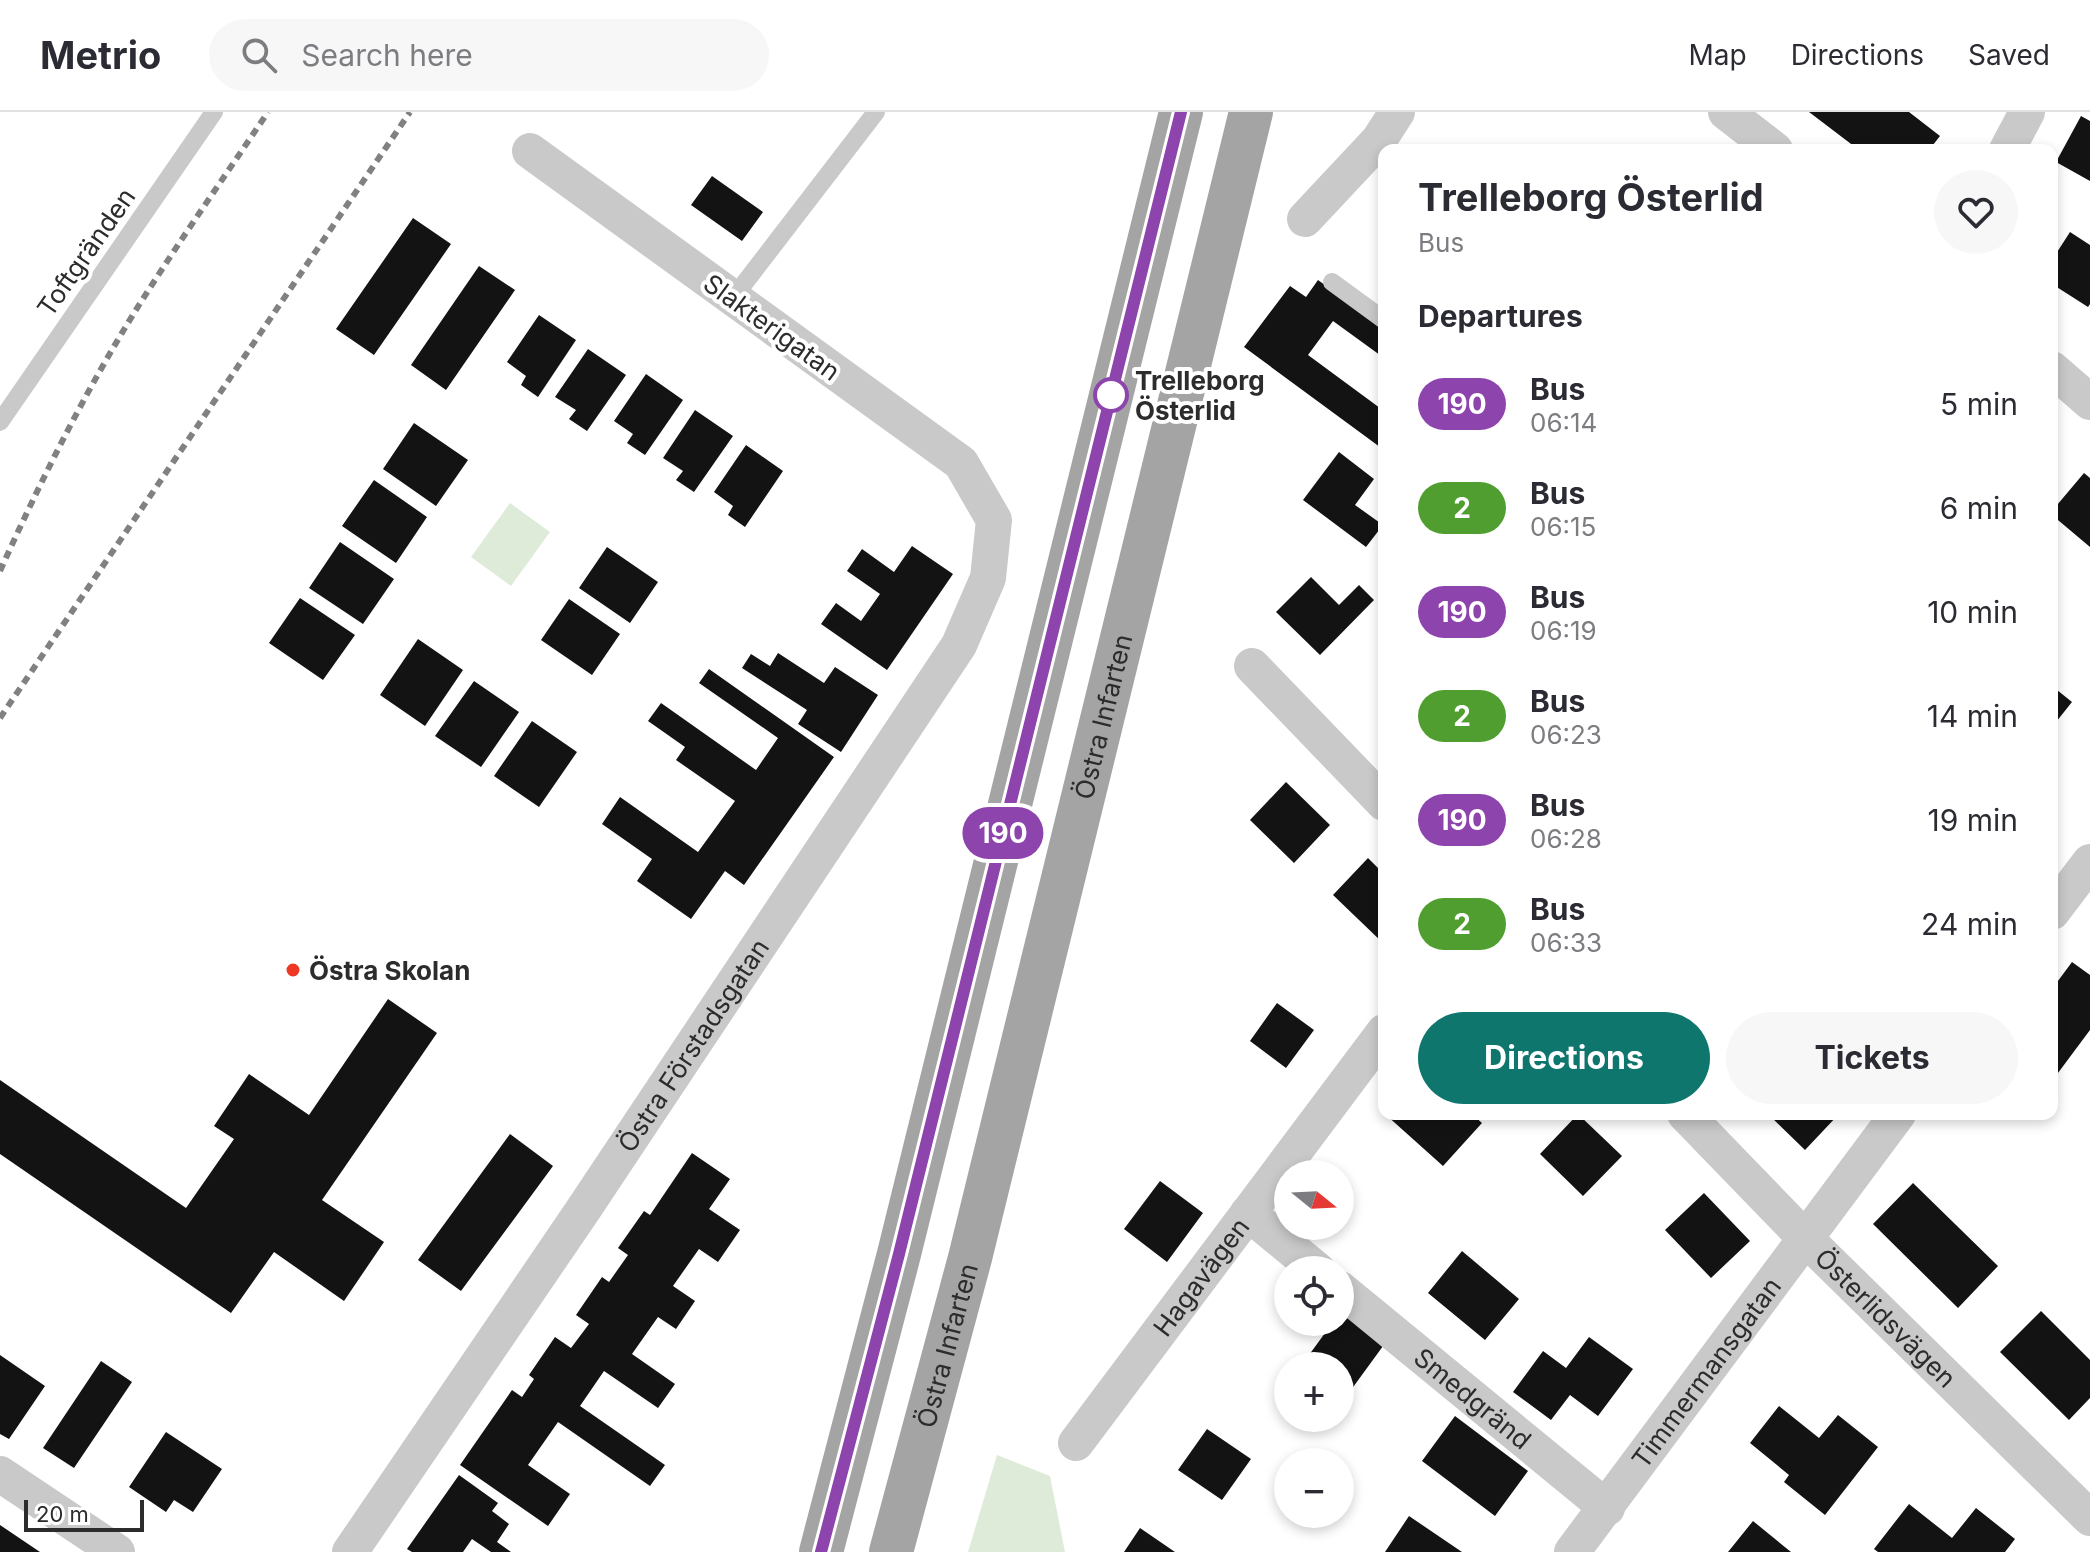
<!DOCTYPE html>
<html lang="en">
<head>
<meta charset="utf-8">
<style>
  body { margin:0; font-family:Inter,sans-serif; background:#f7f7f7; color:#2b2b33; height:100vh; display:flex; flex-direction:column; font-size:30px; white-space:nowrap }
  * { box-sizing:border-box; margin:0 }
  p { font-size:26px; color:#7c7c81 }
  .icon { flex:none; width:44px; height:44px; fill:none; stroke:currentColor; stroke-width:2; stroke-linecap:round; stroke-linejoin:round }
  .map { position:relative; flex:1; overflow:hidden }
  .panel { position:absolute; left:1378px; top:32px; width:680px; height:976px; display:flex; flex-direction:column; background:#fff; border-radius:16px; box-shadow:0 4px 12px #0003 }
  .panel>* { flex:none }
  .badge { padding:0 16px; border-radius:26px; font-size:28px; line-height:52px }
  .needle { width:52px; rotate:108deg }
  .fabs { position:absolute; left:1274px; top:1048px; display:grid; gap:16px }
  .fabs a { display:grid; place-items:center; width:80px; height:80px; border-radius:50%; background:#fff; box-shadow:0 4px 12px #0003; font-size:40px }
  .scale { position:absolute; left:24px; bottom:20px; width:120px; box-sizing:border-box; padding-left:8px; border:4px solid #2c2c2c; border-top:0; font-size:22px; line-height:28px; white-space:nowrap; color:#2c2c2c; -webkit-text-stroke:6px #fff; paint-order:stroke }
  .map>.badge { position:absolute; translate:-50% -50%; box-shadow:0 0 0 4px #fff }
  h2 { padding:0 40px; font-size:30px; line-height:72px }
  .round { display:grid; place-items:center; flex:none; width:84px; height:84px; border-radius:42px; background:#f7f7f7 }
  .overview { display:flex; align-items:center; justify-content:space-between; height:136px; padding:0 40px }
  h1 { font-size:38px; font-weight:700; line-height:60px }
  .cta { display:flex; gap:16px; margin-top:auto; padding:16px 40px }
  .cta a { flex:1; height:92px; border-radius:48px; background:#0f766e; color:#fff; font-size:32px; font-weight:700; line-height:92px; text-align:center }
  .cta a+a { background:#f7f7f7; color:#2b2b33 }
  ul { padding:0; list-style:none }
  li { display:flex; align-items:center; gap:24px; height:104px; padding:0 40px }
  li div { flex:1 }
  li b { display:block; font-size:30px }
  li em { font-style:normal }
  li .badge { min-width:88px; font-weight:700; text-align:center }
  header { display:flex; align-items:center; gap:48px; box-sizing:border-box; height:112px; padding:0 40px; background:#fff; border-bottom:2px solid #e1e1e2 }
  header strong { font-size:38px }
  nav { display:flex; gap:44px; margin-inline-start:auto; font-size:28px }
  .search { width:560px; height:72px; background:#f7f7f7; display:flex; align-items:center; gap:20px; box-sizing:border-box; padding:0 28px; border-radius:44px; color:#7c7c81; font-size:30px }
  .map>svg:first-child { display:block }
</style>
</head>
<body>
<header>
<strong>Metrio</strong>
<div class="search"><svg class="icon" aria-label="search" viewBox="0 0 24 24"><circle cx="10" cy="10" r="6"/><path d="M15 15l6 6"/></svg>Search here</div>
<nav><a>Map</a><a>Directions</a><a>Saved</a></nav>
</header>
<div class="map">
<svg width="2090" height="1440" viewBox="0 0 2090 1440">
  <rect width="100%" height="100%" fill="#fff"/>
  <path fill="#dfebd9" d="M510 391 550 420 511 474 471 445Z
    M997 1343 1050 1364 1065 1440H968Z"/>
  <path fill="#131313" d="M1809 0H1909L1940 24 1929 38H1859Z
    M2081 4 2090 9V69L2056 50Z
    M712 64 763 100 742 129 691 93Z
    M413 106 451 132 374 243 336 217Z
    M2070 120 2090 133V192L2088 195 2052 172V148Z
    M479 154 515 178 446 278 411 253Z
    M1318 168 1384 216V246L1333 209 1308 243 1384 299V338L1244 235 1290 174 1306 185Z
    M539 203 576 228 538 285 521 273 526 264 507 250Z
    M588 237 626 263 587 319 569 307 576 298 555 285Z
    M646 262 683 288 645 343 627 331 633 322 614 309Z
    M695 298 733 324 694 380 676 368 683 359 663 346Z
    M414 311 468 348 436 394 383 357Z
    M746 333 783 359 745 415 728 403 733 394 714 380Z
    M1339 340 1374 367 1355 393 1383 413 1366 435 1303 388Z
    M2084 361 2090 366V435L2052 403V399Z
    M374 368 427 405 396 451 342 414Z
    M340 430 394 467 363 512 309 476Z
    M912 434 953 462 887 558 821 512 836 491 861 509 880 482 847 459 862 437 894 460Z
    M607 435 658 470 630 511 579 476Z
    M1311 465 1339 493 1359 473 1374 488 1320 543 1276 500Z
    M300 486 355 523 323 568 269 531Z
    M569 487 620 522 592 563 541 528Z
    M418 527 463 558 425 614 380 583Z
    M778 541 824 571 835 555 878 583 841 640 798 612 807 598 742 556 751 542 770 554Z
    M709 557 834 645 744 773 725 759 691 807 637 769 652 747 602 712 620 685 698 740 735 689 676 648 685 635 648 609 661 591 756 658 778 626 699 571Z
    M474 569 519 600 481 655 435 624Z
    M2052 574 2072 590 2052 615Z
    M532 609 577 640 539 695 494 664Z
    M1286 670 1330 713 1294 751 1250 708Z
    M1368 746 1384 762V832L1333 783Z
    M2072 850 2090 863V918L2052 969V877Z
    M388 887 437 921 322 1088 384 1130 344 1189 274 1140 231 1201 0 1042V968L186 1096 234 1027 214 1014 249 962 309 1003Z
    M1277 891 1314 918 1286 956 1250 929Z
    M1385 1002H1472L1482 1011 1443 1054Z
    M1578 1002 1622 1044 1583 1084 1540 1042Z
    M1768 1002H1839L1805 1038Z
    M510 1022 553 1054 461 1179 418 1148Z
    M692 1041 730 1067 709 1097 740 1118 718 1150 699 1137 673 1174 695 1189 676 1217 658 1205 632 1242 675 1272 658 1296 604 1259 580 1294 665 1353 650 1374 558 1310 528 1353 570 1382 548 1414 460 1353 512 1278 522 1285 534 1267 529 1263 555 1225 571 1236 589 1212 576 1203 602 1165 609 1170 628 1143 618 1136 644 1099 650 1103Z
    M1160 1069 1203 1101 1167 1150 1124 1117Z
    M1913 1071 1998 1154 1958 1196 1873 1112Z
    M1704 1081 1750 1129 1711 1166 1665 1118Z
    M1462 1139 1519 1187 1485 1228 1428 1181Z
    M1343 1198 1386 1230 1340 1293V1254H1301L1333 1210H1340Z
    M2041 1199 2090 1248V1286L2069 1308 2000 1240Z
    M1589 1225 1633 1257 1598 1304 1570 1283 1551 1308 1513 1280 1543 1239 1566 1256Z
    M0 1243 45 1274 9 1327 0 1322Z
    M101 1249 132 1270 74 1356 43 1336Z
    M1779 1294 1819 1326 1838 1303 1878 1335 1825 1403 1784 1370 1789 1363 1750 1331Z
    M1455 1304 1528 1359 1495 1404 1422 1349Z
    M1207 1317 1251 1347 1222 1388 1178 1358Z
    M166 1320 222 1357 193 1400 174 1388 166 1400 129 1375Z
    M459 1363 498 1391 492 1399 509 1412 497 1430 511 1440H491L472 1427 463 1440H412L407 1437Z
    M1909 1392 1952 1426 1976 1396 2015 1427 2005 1440H1878L1874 1437Z
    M1409 1404 1462 1440H1385Z
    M1753 1409 1791 1440H1728Z
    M0 1413 40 1440H0Z
    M1140 1416 1175 1440H1124Z"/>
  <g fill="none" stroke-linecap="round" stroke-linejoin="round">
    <path stroke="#c9c9c9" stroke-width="18" d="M1332 170 1384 208
      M733 186 876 0
      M0 310 214 0"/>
    <g stroke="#c9c9c9" stroke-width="36">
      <path d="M1726 0 1775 38"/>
      <path d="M2007 38 2027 0"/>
      <path d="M1305 107 1379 28 1397 0"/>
      <path d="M2052 257 2090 290"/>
      <path d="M1252 554 1384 691"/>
      <path d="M2052 800 2090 750"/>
      <path id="s1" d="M1685 1002 1805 1126 2090 1406"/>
      <path d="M1248 1101 1317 1158"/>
      <path id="s2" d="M1340 1177 1607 1396"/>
      <path id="s3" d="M1076 1331 1384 920"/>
      <path d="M0 1362 117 1440"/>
      <path id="s4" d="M350 1440 583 1098 959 533 988 466 994 408 961 351 530 39"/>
      <path id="s5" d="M1572 1440 1898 1002"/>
    </g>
    <g stroke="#a4a4a4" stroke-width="44">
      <path d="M821 1440 899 1142 1181 0"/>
      <path id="s6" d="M891 1440 970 1146 1251 0"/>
    </g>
    <path stroke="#818181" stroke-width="6" stroke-dasharray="8 6" stroke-linecap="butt" d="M0 459C41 368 86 278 139 193 180 128 225 64 268 0
      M0 606 410 0"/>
  </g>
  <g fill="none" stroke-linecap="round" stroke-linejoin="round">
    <defs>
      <path id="line" d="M821 1440 899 1142 1181 0"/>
    </defs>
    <use href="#line" stroke="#fff" stroke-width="18"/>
    <use href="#line" stroke="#8e44ad" stroke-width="12"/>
  </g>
  <circle fill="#fff" stroke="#8e44ad" stroke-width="4" cx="1111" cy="283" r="16"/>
  <circle fill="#ee3724" stroke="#fff" stroke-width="3" cx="293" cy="858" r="8"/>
  <g text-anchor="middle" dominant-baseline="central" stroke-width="8" stroke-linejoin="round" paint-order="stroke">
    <g font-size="26" fill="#2c2c2c" stroke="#fff">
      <text transform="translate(86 140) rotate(-55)">Toftgränden</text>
      <text transform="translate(772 215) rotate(36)">Slakterigatan</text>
      <text stroke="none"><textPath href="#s6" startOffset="862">Östra Infarten</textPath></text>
      <text stroke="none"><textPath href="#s4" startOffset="612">Östra Förstadsgatan</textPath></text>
      <text stroke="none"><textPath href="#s3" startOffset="208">Hagavägen</textPath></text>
      <text stroke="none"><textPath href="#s1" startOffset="286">Österlidsvägen</textPath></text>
      <text stroke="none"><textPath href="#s6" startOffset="214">Östra Infarten</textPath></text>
      <text stroke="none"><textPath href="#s5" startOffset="224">Timmermansgatan</textPath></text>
      <text stroke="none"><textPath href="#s2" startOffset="172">Smedgränd</textPath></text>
    </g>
    <g font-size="26" font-weight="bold" fill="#2c2c2c" stroke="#fff" text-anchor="start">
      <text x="1135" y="268">Trelleborg<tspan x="1135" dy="30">Österlid</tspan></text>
    </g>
    <g font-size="26" font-weight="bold" fill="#2c2c2c" stroke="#fff" text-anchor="start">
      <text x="309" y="858">Östra Skolan</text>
    </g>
  </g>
</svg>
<div class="fabs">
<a><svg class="needle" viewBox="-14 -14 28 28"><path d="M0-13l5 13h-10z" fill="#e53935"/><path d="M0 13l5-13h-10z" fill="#7c7c81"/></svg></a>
<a><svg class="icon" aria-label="locate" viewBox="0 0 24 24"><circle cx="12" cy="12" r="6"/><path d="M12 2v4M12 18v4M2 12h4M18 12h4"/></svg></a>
<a>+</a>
<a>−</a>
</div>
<div class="scale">20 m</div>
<b class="badge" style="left:1003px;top:721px;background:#8e44ad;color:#fff">190</b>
<section class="panel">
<div class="overview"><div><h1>Trelleborg Österlid</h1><p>Bus</p></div><a class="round"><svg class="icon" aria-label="heart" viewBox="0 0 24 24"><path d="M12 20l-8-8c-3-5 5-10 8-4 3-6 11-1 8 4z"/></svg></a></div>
<h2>Departures</h2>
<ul>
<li><span class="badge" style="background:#8e44ad;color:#fff">190</span><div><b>Bus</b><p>06:14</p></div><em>5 min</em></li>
<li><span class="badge" style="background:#509e2f;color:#fff">2</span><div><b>Bus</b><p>06:15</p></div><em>6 min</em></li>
<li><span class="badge" style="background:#8e44ad;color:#fff">190</span><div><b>Bus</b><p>06:19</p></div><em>10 min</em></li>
<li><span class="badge" style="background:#509e2f;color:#fff">2</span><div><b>Bus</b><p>06:23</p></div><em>14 min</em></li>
<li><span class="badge" style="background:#8e44ad;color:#fff">190</span><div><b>Bus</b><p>06:28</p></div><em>19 min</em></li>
<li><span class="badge" style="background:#509e2f;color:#fff">2</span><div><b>Bus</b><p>06:33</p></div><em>24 min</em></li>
</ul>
<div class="cta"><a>Directions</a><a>Tickets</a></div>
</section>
</div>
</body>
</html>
